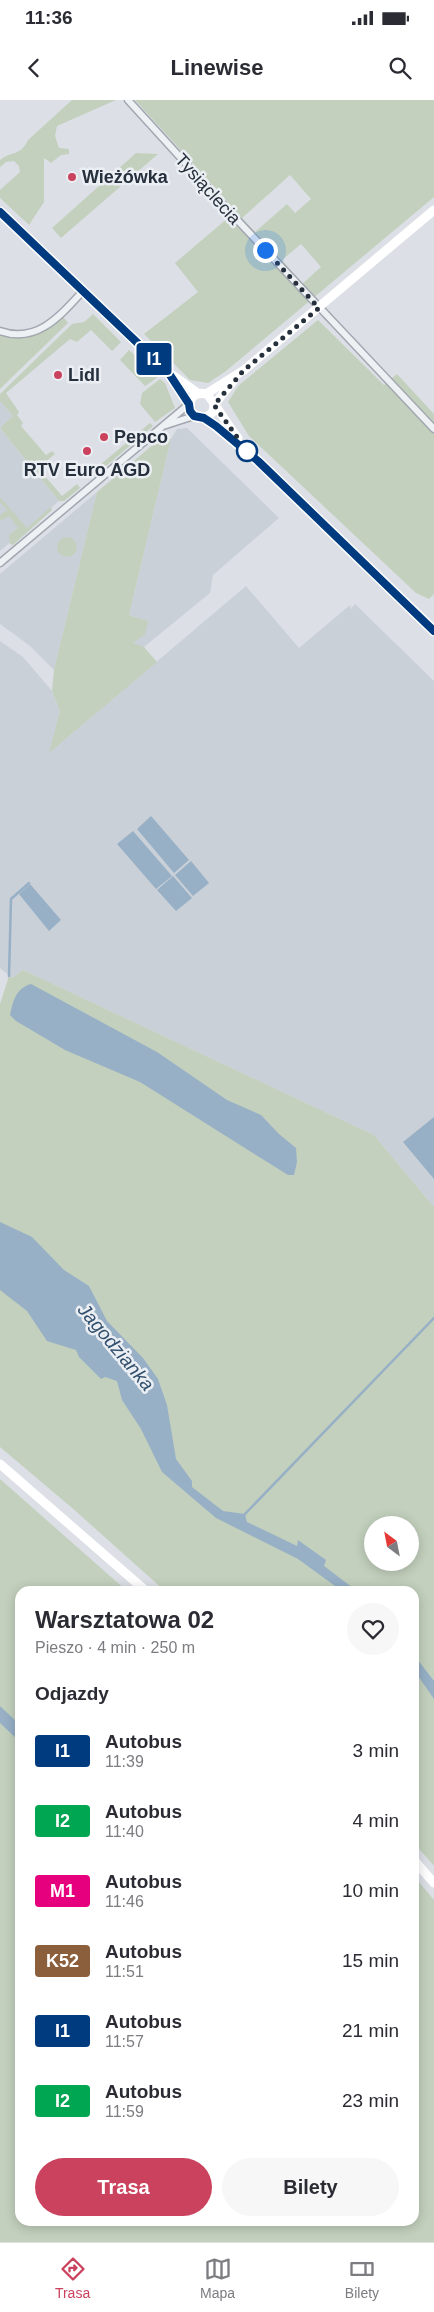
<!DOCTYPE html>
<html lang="pl">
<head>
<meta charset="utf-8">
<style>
  body { margin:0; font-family:Helvetica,sans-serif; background:#f7f7f7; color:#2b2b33; height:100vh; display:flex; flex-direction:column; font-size:19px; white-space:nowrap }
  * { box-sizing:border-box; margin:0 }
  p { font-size:16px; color:#7c7c81 }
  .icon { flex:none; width:28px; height:28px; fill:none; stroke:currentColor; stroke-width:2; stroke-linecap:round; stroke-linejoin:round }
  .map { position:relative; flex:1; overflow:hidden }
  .details { position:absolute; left:15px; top:1486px; width:404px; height:640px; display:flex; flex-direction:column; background:#fff; border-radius:15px; box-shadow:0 2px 12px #0003 }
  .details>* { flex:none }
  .badge { padding:0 10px; border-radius:4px; font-size:18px; line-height:32px }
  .needle { width:32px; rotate:328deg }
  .buttons { position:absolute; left:364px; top:1416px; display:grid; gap:10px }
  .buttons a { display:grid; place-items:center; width:55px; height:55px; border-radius:50%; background:#fff; box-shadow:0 2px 12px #0003; font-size:25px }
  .you { position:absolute; width:25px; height:25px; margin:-12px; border:4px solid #fff; border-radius:50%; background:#1a73e8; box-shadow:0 0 0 8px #1a73e833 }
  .map>.badge { position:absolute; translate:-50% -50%; box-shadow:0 0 0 2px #fff }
  h2 { padding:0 20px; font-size:19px; line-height:45px }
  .round { display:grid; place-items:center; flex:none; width:52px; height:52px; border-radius:26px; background:#f7f7f7 }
  .summary { display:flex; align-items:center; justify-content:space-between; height:85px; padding:0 20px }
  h1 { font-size:24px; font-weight:700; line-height:38px }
  .primary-button { display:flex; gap:10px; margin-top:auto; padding:10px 20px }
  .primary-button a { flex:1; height:58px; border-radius:30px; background:#ca425d; color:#fff; font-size:20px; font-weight:700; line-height:58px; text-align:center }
  .primary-button a+a { background:#f7f7f7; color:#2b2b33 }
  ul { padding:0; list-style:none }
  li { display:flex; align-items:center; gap:15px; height:70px; padding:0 20px }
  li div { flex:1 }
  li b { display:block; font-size:19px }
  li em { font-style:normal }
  li .badge { min-width:55px; font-weight:700; text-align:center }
  .status { display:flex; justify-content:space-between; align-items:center; height:35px; padding:0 25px; background:#fff; direction:ltr }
  .status svg { height:14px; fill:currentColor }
  header { display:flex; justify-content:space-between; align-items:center; height:65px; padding:0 20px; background:#fff; font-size:22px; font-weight:700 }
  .dock { display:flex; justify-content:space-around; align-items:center; height:70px; border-top:1px solid #e1e1e2; background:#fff; font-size:14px; color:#7c7c81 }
  .dock a { display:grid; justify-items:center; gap:2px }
  .dock .selected { color:#ca425d }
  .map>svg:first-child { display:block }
</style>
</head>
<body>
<div class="status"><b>11:36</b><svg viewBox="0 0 49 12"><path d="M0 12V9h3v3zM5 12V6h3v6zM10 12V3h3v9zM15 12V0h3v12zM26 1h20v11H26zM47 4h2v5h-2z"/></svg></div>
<header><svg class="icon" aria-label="back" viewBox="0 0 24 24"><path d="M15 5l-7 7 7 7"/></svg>Linewise<svg class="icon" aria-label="search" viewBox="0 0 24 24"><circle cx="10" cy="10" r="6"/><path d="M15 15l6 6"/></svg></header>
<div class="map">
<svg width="434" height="2142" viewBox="0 0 434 2142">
  <rect width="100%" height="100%" fill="#dce0e6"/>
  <path fill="#cad0d8" d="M0 301 13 316 0 328 59 401 0 451Z
    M187 328 279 418 213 475 210 493 144 547 133 544 148 521 129 515 171 339 177 329Z
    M97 392 54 570 30 546 0 524V474Z
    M246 486 299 548 350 505 351 509 355 504 434 581V1107L374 1035 23 870 12 878 0 868V541L23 557 52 591 60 611 50 652Z"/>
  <path fill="#c3d0bd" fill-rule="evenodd" d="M72 0H116L57 26 55 36 59 48 69 49V54L61 55 51 63 44 58V102L29 125 0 98V90L20 72 19 66 14 61 6 62 0 67V60C11 51 21 56 28 40Z
    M135 0H434V97L226 271 208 283 190 280 144 234 198 192 175 163 236 111ZM290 75 311 99 295 113 287 104 255 132 242 118ZM301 144 321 167 302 184 282 160Z
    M136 53 158 54 61 138 52 128Z
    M93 214 121 242 112 251 91 230 77 242 70 239 6 293 19 312 17 315 23 323 21 326 46 355 52 351 55 354 38 368 62 396 77 384 80 388 64 401H59L0 328 13 316 0 301V294L72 224 84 222Z
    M62 215 68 223 0 289V231L33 233Z
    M318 220 384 285 397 274 434 314V494L429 499 416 493 249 336 228 302 238 286Z
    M129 250 158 277 145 286 120 260Z
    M160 279 165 283 175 308 155 322 140 304 142 293Z
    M150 323 153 326 91 379 88 375Z
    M161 338 171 339 129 515 148 521 145 534 133 543 144 547 157 562 49 653 60 611 52 591 54 570 97 392Z
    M0 397 27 428 51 407 52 410 13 445 10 444 9 435 18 428 9 416 0 421V415L7 410 0 402Z
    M57 447a10 10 0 1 1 20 0a10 10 0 1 1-20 0Z
    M23 870 374 1035 434 1107V1766L414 1743V1491H165L71 1407 0 1347V904L9 876 12 878ZM372 1425H410V1462H372Z
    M0 1379 127 1491H20V2121H414V1776L434 1800V2142H0Z"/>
  <path fill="#97b0c6" d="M151 716 189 760 174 773 137 729Z
    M133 731 172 776 156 789 117 744Z
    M191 761 209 783 193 796 175 775Z
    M173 776 192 798 176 811 157 790Z
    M30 784 61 820 49 831 19 794Z
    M31 884 157 952 227 1000 261 1015 279 1034 296 1048 297 1062 294 1075H288L140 982 65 950 16 921 10 915C13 901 16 888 31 884Z
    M434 1017V1079L403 1042Z
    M0 1122 32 1137 64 1170 89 1186 107 1221 143 1258 158 1279 167 1305 176 1359 192 1381V1387L223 1411 245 1414 247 1422 297 1446 298 1440 326 1460 324 1466 357 1491H342L298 1459 216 1418 162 1372 141 1329 122 1300 117 1281 105 1277 101 1279 79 1257 76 1250 47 1241 27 1211 0 1190Z
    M414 1555 434 1581V1599L414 1570Z
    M0 1606 20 1625V1642L0 1623Z"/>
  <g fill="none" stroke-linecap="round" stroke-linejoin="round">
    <path stroke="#97b0c6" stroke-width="2.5" d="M9 876 11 799 29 783
      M244 1415 434 1218"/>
    <defs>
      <path id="street" d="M128 0 241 124 434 329
        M0 231C37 244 60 216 83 191
        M163 326 194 316
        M0 463 189 304"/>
    </defs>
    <use href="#street" stroke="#a2a7b0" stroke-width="9"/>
    <use href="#street" stroke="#eef1f4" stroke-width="6"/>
    <path stroke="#fff" stroke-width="9" d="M0 112 168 272 199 294
      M172 278 189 304
      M234 280 214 305 213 312 207 317 197 318C184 310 190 289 206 294 211 296 231 331 238 338
      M206 294 244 270 434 110
      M204 318 258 361 434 531
      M0 1364 146 1491
      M414 1760 434 1783"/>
  </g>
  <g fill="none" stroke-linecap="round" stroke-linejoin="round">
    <defs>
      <path id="line" d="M0 112 168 272 189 304 190 311 194 316 204 318 216 326 258 361 434 531"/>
    </defs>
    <use href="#line" stroke="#fff" stroke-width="11"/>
    <use href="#line" stroke="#003b80" stroke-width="8"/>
    <path stroke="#262f3c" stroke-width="5" stroke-dasharray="0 9" d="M247 351 214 305 244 270 319 208 265 150"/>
  </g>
  <g fill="#ca425d" stroke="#ebeff4" stroke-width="2">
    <circle cx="72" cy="77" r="5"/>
    <circle cx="58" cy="275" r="5"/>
    <circle cx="104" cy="337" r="5"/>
    <circle cx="87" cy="351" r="5"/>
  </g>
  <circle fill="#fff" stroke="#003b80" stroke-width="2.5" cx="247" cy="351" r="10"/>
  <g text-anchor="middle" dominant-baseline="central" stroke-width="5" stroke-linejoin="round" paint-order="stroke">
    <g font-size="18" font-weight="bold" fill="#262f3c" stroke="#ebeff4" text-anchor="start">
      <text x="82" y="77">Wieżówka</text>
      <text x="68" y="275">Lidl</text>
      <text x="114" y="337">Pepco</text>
      <text x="87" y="370" text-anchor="middle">RTV Euro AGD</text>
    </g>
    <g font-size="18" fill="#262f3c" stroke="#ebeff4">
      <text transform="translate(208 89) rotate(48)">Tysiąclecia</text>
    </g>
    <g font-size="19" font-style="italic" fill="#32506e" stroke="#ebeff4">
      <text transform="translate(116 1247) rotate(50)">Jagodzianka</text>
    </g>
  </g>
</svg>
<div class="buttons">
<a><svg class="needle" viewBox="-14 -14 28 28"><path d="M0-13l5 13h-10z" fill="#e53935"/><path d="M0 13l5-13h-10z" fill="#7c7c81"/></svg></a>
</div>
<div class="you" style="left:265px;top:150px"></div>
<b class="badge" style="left:154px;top:259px;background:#003b80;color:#fff">I1</b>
<section class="details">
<div class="summary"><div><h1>Warsztatowa 02</h1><p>Pieszo · 4 min · 250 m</p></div><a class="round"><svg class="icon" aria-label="heart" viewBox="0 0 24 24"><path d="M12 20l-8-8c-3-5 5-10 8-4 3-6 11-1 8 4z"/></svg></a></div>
<h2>Odjazdy</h2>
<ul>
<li><span class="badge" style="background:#003b80;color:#fff">I1</span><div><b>Autobus</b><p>11:39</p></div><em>3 min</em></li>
<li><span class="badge" style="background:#00a651;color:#fff">I2</span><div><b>Autobus</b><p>11:40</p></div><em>4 min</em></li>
<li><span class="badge" style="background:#e6007e;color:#fff">M1</span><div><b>Autobus</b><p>11:46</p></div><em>10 min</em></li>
<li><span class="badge" style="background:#8b5e3c;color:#fff">K52</span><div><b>Autobus</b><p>11:51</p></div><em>15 min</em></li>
<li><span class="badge" style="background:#003b80;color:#fff">I1</span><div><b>Autobus</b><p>11:57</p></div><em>21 min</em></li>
<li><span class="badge" style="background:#00a651;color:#fff">I2</span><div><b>Autobus</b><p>11:59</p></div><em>23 min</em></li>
</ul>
<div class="primary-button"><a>Trasa</a><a>Bilety</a></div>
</section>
</div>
<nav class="dock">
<a class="selected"><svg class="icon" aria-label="directions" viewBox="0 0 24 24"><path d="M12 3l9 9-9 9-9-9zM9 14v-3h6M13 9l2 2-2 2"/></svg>Trasa</a>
<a><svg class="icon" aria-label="map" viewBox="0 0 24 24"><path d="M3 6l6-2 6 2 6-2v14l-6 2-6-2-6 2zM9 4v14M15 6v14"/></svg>Mapa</a>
<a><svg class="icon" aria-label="tickets" viewBox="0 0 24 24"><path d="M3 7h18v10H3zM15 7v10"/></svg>Bilety</a>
</nav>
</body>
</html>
